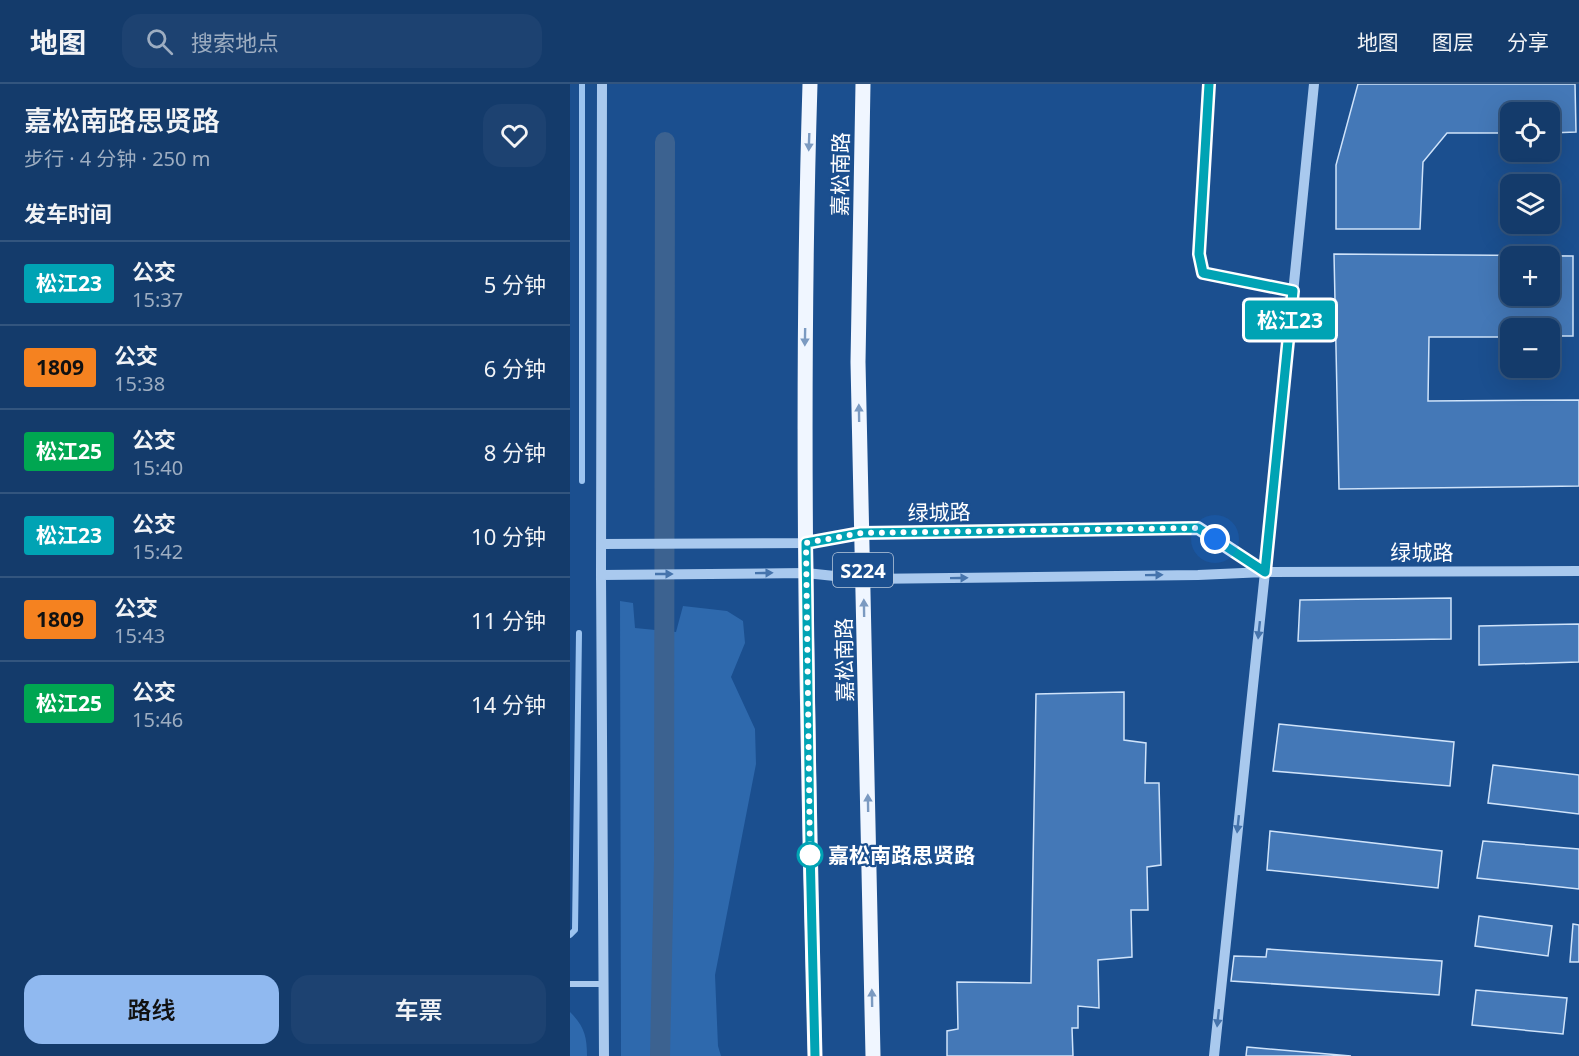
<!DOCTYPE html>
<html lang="zh">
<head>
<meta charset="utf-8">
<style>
  body { margin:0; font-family:"Noto Sans","Noto Sans SC",sans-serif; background:#1d4271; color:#f1f3f6; height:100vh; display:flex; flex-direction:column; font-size:22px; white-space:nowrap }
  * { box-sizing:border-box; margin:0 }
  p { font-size:20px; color:#9dadc1 }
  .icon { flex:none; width:33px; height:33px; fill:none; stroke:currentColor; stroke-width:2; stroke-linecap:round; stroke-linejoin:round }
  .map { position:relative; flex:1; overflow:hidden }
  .details { display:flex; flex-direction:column; background:#143b6b; width:570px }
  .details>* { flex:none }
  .badge { padding:0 12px; border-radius:4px; font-size:21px; line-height:39px }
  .controls { position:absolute; left:930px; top:18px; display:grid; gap:12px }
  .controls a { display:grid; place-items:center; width:60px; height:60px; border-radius:12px; background:#143b6b; box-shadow:0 6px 24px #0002,0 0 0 2px #33557e; font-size:30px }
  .you { position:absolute; width:30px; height:30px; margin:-15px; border:4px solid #fff; border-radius:50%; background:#1a73e8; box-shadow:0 0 0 9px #1a73e833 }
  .map>.badge { position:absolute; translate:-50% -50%; box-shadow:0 0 0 3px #fff }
  h2 { padding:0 24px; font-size:22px; line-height:54px }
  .round { display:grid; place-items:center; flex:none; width:63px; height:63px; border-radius:18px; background:#1d4271 }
  .head { display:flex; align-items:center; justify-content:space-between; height:102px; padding:0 24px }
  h1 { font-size:28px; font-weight:600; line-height:45px }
  .button { display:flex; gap:12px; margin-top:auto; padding:12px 24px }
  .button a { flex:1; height:69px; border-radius:18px; background:#90b9f0; color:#111; font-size:24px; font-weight:600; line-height:69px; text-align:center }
  .button a+a { background:#1d4271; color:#f1f3f6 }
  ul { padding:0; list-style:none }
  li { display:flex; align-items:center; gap:18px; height:84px; padding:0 24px; border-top:2px solid #33557e }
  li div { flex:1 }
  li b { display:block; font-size:22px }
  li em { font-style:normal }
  li .badge { min-width:66px; font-weight:700; text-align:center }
  header { display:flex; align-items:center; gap:36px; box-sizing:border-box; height:84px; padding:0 30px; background:#143b6b; border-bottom:2px solid #33557e }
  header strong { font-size:28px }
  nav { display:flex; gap:33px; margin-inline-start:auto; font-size:21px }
  .search { width:420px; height:54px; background:#1d4271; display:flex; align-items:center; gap:15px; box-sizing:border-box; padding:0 21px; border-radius:18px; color:#9dadc1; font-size:22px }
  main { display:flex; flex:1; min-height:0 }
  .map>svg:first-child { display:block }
</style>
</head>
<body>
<header>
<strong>地图</strong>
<div class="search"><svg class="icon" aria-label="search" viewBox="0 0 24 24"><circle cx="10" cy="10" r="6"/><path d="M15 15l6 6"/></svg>搜索地点</div>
<nav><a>地图</a><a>图层</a><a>分享</a></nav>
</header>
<main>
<section class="details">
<div class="head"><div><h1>嘉松南路思贤路</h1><p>步行 · 4 分钟 · 250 m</p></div><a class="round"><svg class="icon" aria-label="heart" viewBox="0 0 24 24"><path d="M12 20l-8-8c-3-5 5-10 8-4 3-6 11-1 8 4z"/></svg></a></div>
<h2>发车时间</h2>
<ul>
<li><span class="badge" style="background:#00a3b4;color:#fff">松江23</span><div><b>公交</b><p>15:37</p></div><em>5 分钟</em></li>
<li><span class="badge" style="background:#f58220;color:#111">1809</span><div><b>公交</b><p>15:38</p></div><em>6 分钟</em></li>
<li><span class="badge" style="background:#00a651;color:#fff">松江25</span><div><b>公交</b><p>15:40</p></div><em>8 分钟</em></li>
<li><span class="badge" style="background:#00a3b4;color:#fff">松江23</span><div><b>公交</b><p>15:42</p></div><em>10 分钟</em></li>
<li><span class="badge" style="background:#f58220;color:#111">1809</span><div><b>公交</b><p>15:43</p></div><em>11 分钟</em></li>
<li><span class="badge" style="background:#00a651;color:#fff">松江25</span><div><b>公交</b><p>15:46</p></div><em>14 分钟</em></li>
</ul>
<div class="button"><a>路线</a><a>车票</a></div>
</section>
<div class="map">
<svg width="1009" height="972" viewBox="0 0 1009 972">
  <rect width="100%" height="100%" fill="#1b4f8f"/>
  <path fill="#2e69ad" d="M50 517 63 519 65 544 106 548 113 522 157 527 173 537 175 559 161 593 185 645 186 680 145 891 148 962 151 972H51Z
    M0 928C14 942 17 952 17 972H0Z"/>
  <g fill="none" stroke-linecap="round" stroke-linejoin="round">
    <path stroke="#9cc4f0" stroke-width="6" d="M12 0V397
      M0 851 5 846 9 549"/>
    <path stroke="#3c6290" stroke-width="20" d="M90 972 94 777 95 58"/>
  </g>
  <path fill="#4478b7" stroke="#cfe3fa" stroke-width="1.5" fill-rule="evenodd" d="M788 0H1005L1006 48 980 49V28H940V49H877L853 78 850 145H766V81Z
    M764 170 1003 172V252H980V244H940V253H859L858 317 1009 316V402L769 405ZM940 172H980V212H940Z
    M881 514V555L728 557 730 516Z
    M1009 540V578L909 581V542Z
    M554 608V656L576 659 575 699H589L591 781 577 783 578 826H561L562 873 528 876 529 924 508 922V944H502L503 972H377V947L388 945 387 898 461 899 466 610Z
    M709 640 884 658 880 702 703 687Z
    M923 681 1009 691V730L918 719Z
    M700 747 872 767 868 804 697 786Z
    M913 757 1009 765V805L907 794Z
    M909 832 982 842 978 872 905 862Z
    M1003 840 1009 841V878H1000Z
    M697 865 872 877 869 911 661 897 664 872 696 873Z
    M906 906 997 914 993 950 902 941Z
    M677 963 781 972H676Z"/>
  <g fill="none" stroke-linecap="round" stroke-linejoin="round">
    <path stroke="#a9c9ee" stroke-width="4.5" d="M639 0 629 170 633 189 723 207"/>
    <path stroke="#a9c9ee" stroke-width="6" d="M0 900H33"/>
    <path stroke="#a9c9ee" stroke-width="10" d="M32 0 31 491 34 972
      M31 460 236 459 291 449 629 444 695 488
      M31 491 236 489 293 495 628 491 695 488 1009 487
      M644 972 695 488 744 0"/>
    <path stroke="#f0f6ff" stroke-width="15" d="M240 0C230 324 237 648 245 972
      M293 0 288 278 303 972"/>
  </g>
  <defs><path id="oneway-solid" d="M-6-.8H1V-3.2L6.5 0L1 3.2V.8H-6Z" transform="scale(1.5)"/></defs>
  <g fill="#7b9ac1">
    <use href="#oneway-solid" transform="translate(239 58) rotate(92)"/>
    <use href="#oneway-solid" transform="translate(235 253) rotate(91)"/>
    <use href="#oneway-solid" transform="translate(289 329) rotate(-91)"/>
    <use href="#oneway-solid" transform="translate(294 524) rotate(-91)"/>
    <use href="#oneway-solid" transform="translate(298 719) rotate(-91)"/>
    <use href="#oneway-solid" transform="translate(302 914) rotate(-91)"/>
  </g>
  <g fill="#4674ac">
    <use href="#oneway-solid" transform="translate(194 489) rotate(-1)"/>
    <use href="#oneway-solid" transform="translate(94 490)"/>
    <use href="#oneway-solid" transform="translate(584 491) rotate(-1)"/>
    <use href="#oneway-solid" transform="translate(389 494) rotate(-1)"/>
    <use href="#oneway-solid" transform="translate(689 546) rotate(96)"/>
    <use href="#oneway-solid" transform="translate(668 740) rotate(96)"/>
    <use href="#oneway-solid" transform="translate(648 934) rotate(96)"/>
  </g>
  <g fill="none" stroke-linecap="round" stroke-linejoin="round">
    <defs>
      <path id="line" d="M245 972 240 764 236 459 291 449 628 444 695 488 723 207 633 189 629 170 639 0"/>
    </defs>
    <use href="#line" stroke="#fff" stroke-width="14"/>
    <use href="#line" stroke="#00a3b4" stroke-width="9"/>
    <path stroke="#fff" stroke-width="6" stroke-dasharray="0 10.8" d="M240 771 236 459 291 449 628 444 645 455"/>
  </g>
  <circle fill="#fff" stroke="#00a3b4" stroke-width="3" cx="240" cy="771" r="12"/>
  <g text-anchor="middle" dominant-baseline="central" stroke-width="4.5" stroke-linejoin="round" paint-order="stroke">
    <rect fill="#1b4f8f" stroke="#bbcadd" stroke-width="1.5" x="263" y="469" width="60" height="34" rx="4.5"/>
    <g font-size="20" font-weight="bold" fill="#fff">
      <text x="293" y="486">S224</text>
    </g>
    <g font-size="21" fill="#fff" stroke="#1b4f8f">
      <text transform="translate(270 90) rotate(-89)">嘉松南路</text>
      <text transform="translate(369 428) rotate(-1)">绿城路</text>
      <text x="852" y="468">绿城路</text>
      <text transform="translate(274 576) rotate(-91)">嘉松南路</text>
    </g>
    <g font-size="21" font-weight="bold" fill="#fff" stroke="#1b4f8f" text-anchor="start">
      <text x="258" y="771">嘉松南路思贤路</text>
    </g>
  </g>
</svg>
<div class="controls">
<a><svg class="icon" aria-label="locate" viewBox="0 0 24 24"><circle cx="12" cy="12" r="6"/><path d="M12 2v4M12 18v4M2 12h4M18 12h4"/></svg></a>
<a><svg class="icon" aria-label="layers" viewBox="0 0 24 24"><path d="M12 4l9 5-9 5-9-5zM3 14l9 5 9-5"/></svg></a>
<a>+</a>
<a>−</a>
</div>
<div class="you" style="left:645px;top:455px"></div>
<b class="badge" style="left:720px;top:236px;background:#00a3b4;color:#fff">松江23</b>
</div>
</main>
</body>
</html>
